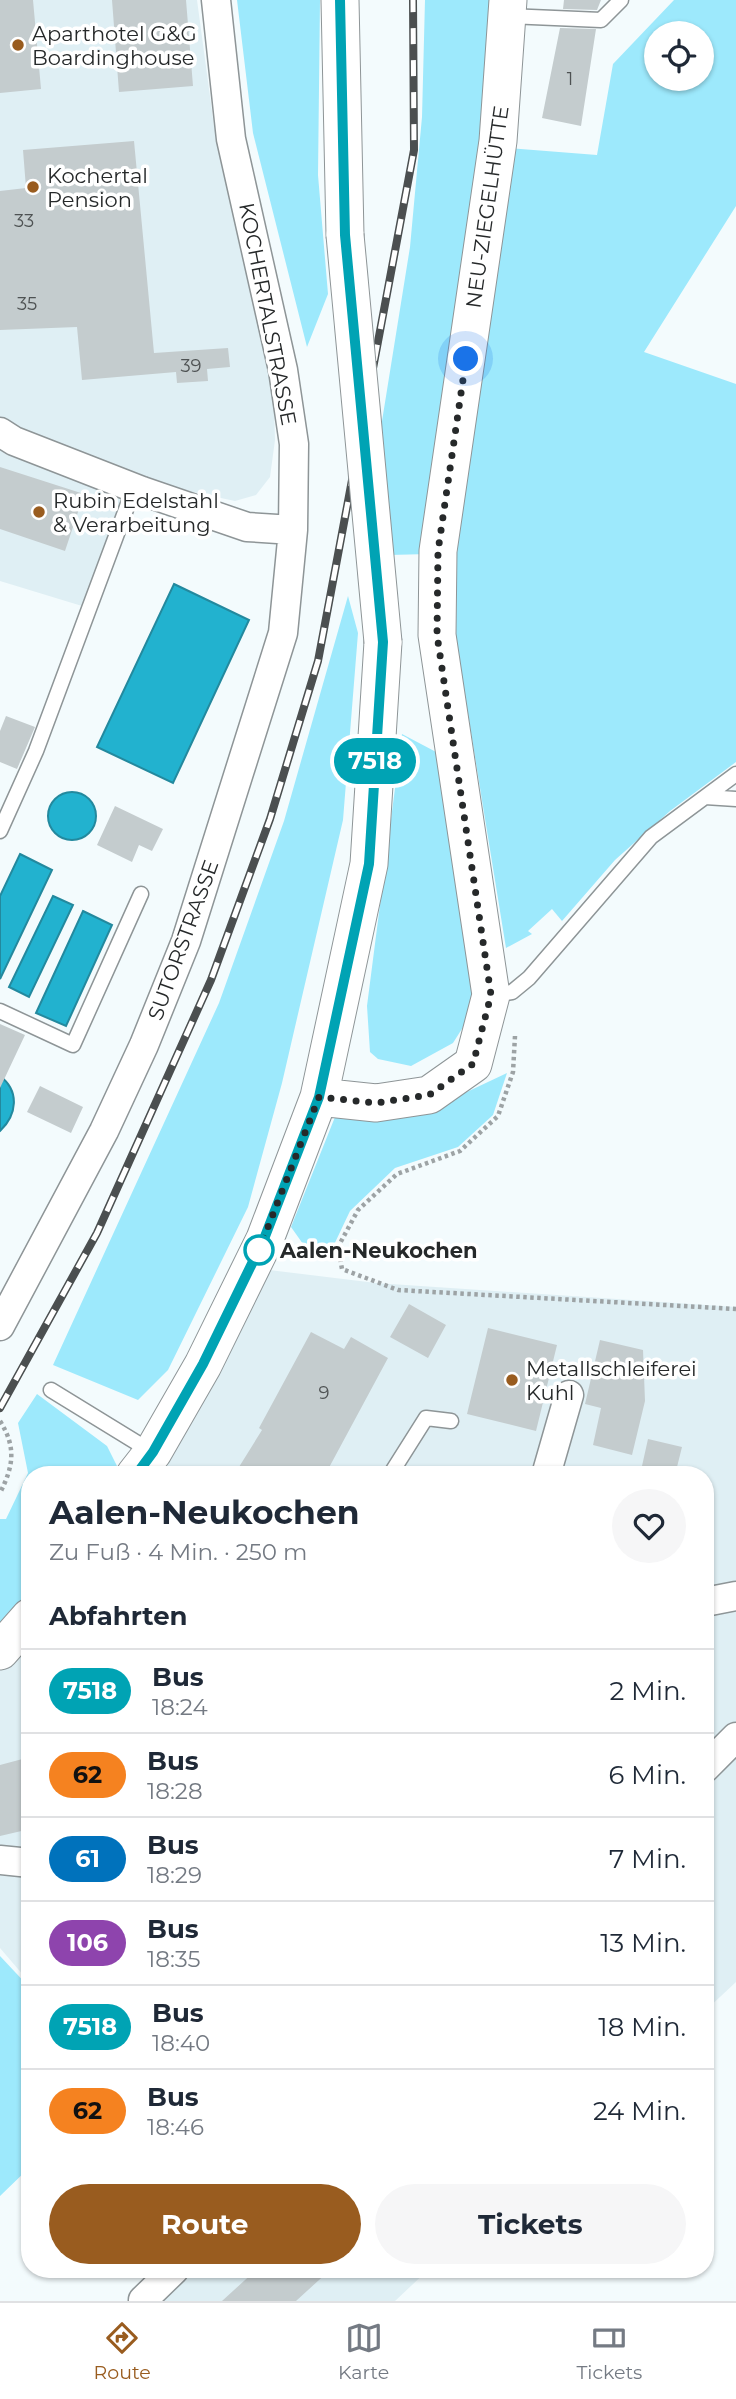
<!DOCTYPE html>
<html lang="de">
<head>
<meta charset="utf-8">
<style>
  body { margin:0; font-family:Montserrat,sans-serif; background:#f6f6f7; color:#1f2937; height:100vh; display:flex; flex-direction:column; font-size:26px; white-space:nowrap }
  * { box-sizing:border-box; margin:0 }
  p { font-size:23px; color:#747a83 }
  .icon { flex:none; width:38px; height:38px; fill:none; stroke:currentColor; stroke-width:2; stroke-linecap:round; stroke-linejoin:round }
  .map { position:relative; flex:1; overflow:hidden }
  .drawer { position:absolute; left:21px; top:1466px; width:693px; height:812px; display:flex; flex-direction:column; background:#fff; border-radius:28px; box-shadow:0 2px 5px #0004 }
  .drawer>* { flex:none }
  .badge { padding:0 14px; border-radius:23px; font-size:24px; line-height:46px }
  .buttons { position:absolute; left:644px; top:21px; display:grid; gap:14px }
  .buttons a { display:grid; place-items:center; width:70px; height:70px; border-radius:50%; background:#fff; box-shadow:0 2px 5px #0004; font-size:35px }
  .you { position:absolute; width:35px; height:35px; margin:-18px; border:5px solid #fff; border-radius:50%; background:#1a73e8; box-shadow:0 0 0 10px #1a73e833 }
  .map>.badge { position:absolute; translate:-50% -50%; box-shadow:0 0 0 4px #fff }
  h2 { padding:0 28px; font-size:26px; line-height:63px }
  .round { display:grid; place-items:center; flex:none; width:74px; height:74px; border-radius:37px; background:#f6f6f7 }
  .overview { display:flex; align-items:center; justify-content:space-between; height:119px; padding:0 28px }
  h1 { font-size:33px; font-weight:700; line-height:52px }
  .primary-button { display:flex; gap:14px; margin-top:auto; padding:14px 28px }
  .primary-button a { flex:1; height:80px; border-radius:42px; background:#995c1f; color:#fff; font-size:28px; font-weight:700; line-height:80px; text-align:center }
  .primary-button a+a { background:#f6f6f7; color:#1f2937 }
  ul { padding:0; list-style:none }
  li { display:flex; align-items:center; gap:21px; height:84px; padding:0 28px; border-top:2px solid #e0e1e3 }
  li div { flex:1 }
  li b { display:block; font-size:26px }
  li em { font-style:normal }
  li .badge { min-width:77px; font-weight:700; text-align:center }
  .menu { display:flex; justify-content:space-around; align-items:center; height:98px; border-top:2px solid #e0e1e3; background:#fff; font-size:19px; color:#747a83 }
  .menu a { display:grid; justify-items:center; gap:4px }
  .menu .active { color:#995c1f }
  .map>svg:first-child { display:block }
</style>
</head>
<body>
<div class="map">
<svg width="736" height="2301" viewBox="0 0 736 2301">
  <rect width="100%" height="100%" fill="#f3fbfd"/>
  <path fill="#dfeff4" d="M0 0H197L214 126 273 369 275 440 270 477 256 495 235 501 132 479 82 606 0 581Z
    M261 1269 376 1283 736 1307V1982L705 2011V1475H149Z
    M30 1634V1983L0 1948V1667Z
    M162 2270H428L395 2301H130Z"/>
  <path fill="#9de9fc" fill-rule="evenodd" d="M237 0H320L318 175 328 294 307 347 253 133Z
    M425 0H496L487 141 429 554 389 555 378 446 410 247 422 117Z
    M674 0H736V206L644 352 736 384V762L670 811 615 860 562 921 552 909 528 931 532 934 506 948 456 640 457 553 507 148 597 155 613 64ZM656 33H702V79H656Z
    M348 596 358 633 343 820 282 1083 248 1207 168 1370 138 1400 53 1365 219 1003 284 821Z
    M402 734 438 753 477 1005 453 1043 411 1066 378 1059 370 1052 367 1006Z
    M507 1073 493 1115 458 1147 395 1168 350 1211 332 1249 308 1251 291 1227 337 1112 435 1107Z
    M37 1394 107 1446 118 1468 112 1475H30V1597L0 1635V1519H6L28 1473 18 1423Z
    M0 1956 30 1988V2167L0 2196Z"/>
  <path fill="#22b2cf" stroke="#23899e" stroke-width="2" d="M174 584 249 620 173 783 97 747Z
    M48 816a24 24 0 1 1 48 0a24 24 0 1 1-48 0Z
    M20 854 52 870 0 979V896Z
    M53 896 73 905 29 997 9 987Z
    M83 911 112 925 66 1026 36 1013Z
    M0 1076C20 1091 17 1115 0 1131Z"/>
  <path fill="#c4ccce" d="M0 0H33L41 89 0 93Z
    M112 0H186L193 86 119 92Z
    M564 0H601L597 10 563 9Z
    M560 28 596 29 581 126 542 118Z
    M134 141 154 353 228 348 230 367 207 369 208 381 177 383 176 372 82 380 77 327 0 330V191L26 188 23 150Z
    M0 467 84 494 65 551 0 529Z
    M6 716 35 727 17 769 0 762V731Z
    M115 806 163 829 152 851 139 845 132 862 97 845Z
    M0 1024 25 1035 0 1088Z
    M40 1086 83 1107 71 1133 27 1112Z
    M409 1304 446 1325 428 1358 390 1337Z
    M488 1328 557 1345 536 1431 467 1414Z
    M311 1332 344 1349 351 1337 388 1358 325 1475H234L262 1430 259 1428Z
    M600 1340 643 1350 645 1401 632 1455 593 1445 601 1408 585 1404Z
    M648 1439 682 1447 675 1475H640Z
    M30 1757V1829L0 1836V1765Z
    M256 2270H330L296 2301H222Z"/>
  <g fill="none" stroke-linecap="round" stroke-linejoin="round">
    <defs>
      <path id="service" d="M508 16 601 20 621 0
        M705 797 736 774
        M0 831 36 751 134 488
        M491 995 512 992 529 978 651 837 705 797 736 799
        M0 1011 73 1045 141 894
        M51 1390 152 1452
        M390 1475 426 1418 451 1421"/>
      <path id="minor" d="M0 432 14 441 142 491 247 527 293 530
        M0 1326 104 1131 144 1045 186 941 283 633 293 530 294 444 283 370 231 139 216 0
        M546 1475 569 1395
        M705 1602 736 1596
        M705 1768 736 1737
        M0 1860 30 1863
        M143 2300 174 2270"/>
      <path id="tertiary" d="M340 0 345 235
        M319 1097 376 1103 429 1095 473 1064 491 995 437 635 438 551 498 141 508 0
        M135 1475 153 1452 203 1365 265 1239 319 1097 369 864 383 642
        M0 1651 30 1617"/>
    </defs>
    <use href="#service" stroke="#8e9597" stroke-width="17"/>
    <use href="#minor" stroke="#8e9597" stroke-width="31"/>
    <use href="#tertiary" stroke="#8e9597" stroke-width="39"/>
    <path stroke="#9da3a5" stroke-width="4.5" stroke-dasharray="3.5 3.5" stroke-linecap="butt" d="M515 1036 513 1072 498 1116 460 1151 397 1174 358 1210 338 1247 342 1269 398 1290 736 1309
      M0 1421C17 1448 13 1467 0 1493"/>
    <use href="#service" stroke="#fff" stroke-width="14"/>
    <use href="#minor" stroke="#fff" stroke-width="28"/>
    <use href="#tertiary" stroke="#fff" stroke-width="37"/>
    <defs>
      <path id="rail" d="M0 1408 97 1233 211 980 270 819 318 661 414 150 413 0"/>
    </defs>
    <use href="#rail" stroke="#4b4f50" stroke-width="8"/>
    <use href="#rail" stroke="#fff" stroke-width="5" stroke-dasharray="16" stroke-linecap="butt"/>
    <defs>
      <path id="tertiary-bridge" d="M345 235 383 642"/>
    </defs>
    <use href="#tertiary-bridge" stroke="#8e9597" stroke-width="39" stroke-linecap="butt"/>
    <use href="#tertiary-bridge" stroke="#fff" stroke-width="37"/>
  </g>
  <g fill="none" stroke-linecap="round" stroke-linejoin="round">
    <defs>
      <path id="line" d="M136 1475 153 1452 203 1364 264 1239 319 1097 369 864 383 642 345 235 340 0"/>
    </defs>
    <use href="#line" stroke="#fff" stroke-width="16"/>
    <use href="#line" stroke="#00a3b4" stroke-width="10"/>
    <path stroke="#26292a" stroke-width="7" stroke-dasharray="0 12.6" d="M259 1250 319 1097 376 1103 429 1095 473 1064 491 995 437 635 438 551 466 359"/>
  </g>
  <g fill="#995c1f" stroke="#fff" stroke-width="2.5">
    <circle cx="18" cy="45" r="7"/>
    <circle cx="33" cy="187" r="7"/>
    <circle cx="39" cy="512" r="7"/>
    <circle cx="512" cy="1380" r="7"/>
  </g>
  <circle fill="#fff" stroke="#00a3b4" stroke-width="3.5" cx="259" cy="1250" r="14"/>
  <g text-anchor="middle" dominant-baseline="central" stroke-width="7" stroke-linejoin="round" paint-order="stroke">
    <g font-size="18" fill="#4e5253">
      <text x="570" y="79">1</text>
      <text x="24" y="221">33</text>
      <text x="27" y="304">35</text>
      <text x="191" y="366">39</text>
      <text x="324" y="1393">9</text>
    </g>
    <g font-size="21" fill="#26292a" stroke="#fff" text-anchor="start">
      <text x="32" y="33">Aparthotel G&amp;G<tspan x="32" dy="24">Boardinghouse</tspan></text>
      <text x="47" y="175">Kochertal<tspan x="47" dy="24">Pension</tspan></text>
      <text x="53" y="500">Rubin Edelstahl<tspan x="53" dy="24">&amp; Verarbeitung</tspan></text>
      <text x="526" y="1368">Metallschleiferei<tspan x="526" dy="24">Kuhl</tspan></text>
    </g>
    <g font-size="21" fill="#26292a" stroke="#fff">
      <text transform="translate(487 207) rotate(-82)">NEU-ZIEGELHÜTTE</text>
      <text transform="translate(268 314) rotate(79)">KOCHERTALSTRASSE</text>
      <text transform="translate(183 940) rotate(-70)">SUTORSTRASSE</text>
    </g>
    <g font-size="21" font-weight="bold" fill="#26292a" stroke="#fff" text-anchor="start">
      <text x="280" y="1250">Aalen-Neukochen</text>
    </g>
  </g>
</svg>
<div class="buttons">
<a><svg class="icon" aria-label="locate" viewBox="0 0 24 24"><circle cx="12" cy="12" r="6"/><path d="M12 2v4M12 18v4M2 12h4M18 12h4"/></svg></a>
</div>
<div class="you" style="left:466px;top:359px"></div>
<b class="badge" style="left:375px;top:761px;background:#00a3b4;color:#fff">7518</b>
<section class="drawer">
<div class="overview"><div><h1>Aalen-Neukochen</h1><p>Zu Fuß · 4 Min. · 250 m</p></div><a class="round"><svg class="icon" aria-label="heart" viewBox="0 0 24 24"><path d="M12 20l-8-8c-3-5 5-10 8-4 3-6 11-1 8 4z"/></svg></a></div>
<h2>Abfahrten</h2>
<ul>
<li><span class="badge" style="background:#00a3b4;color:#fff">7518</span><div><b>Bus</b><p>18:24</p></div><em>2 Min.</em></li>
<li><span class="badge" style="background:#f58220;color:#111">62</span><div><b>Bus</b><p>18:28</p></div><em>6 Min.</em></li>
<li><span class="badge" style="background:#0072bc;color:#fff">61</span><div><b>Bus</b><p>18:29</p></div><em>7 Min.</em></li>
<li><span class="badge" style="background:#8e44ad;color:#fff">106</span><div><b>Bus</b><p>18:35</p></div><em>13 Min.</em></li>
<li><span class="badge" style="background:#00a3b4;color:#fff">7518</span><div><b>Bus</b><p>18:40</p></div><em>18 Min.</em></li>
<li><span class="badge" style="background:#f58220;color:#111">62</span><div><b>Bus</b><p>18:46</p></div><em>24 Min.</em></li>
</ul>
<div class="primary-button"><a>Route</a><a>Tickets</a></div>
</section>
</div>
<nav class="menu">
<a class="active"><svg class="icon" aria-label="directions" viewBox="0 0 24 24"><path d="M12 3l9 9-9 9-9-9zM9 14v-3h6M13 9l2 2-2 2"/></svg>Route</a>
<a><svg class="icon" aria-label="map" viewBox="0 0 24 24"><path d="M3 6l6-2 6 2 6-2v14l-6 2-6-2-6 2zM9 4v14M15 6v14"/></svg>Karte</a>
<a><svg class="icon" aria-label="tickets" viewBox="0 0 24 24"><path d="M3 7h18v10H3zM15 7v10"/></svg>Tickets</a>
</nav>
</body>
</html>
